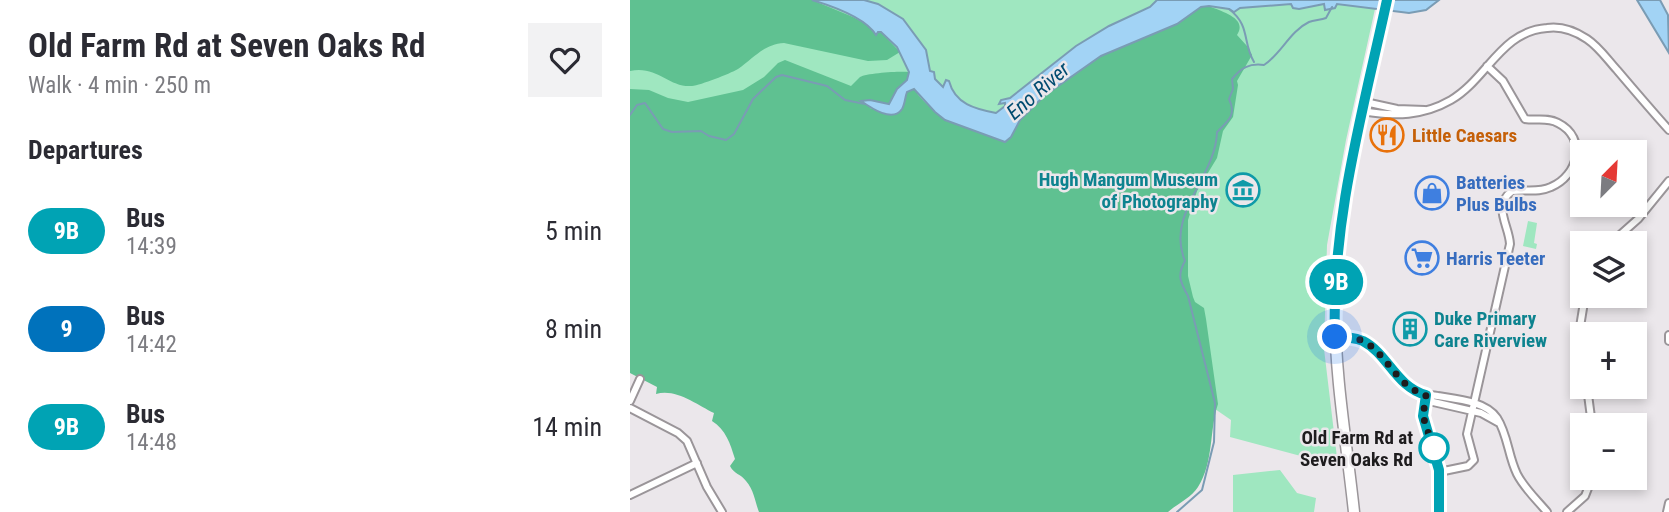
<!DOCTYPE html>
<html lang="en">
<head>
<meta charset="utf-8">
<style>
  body { margin:0; font-family:"Roboto Condensed",sans-serif; background:#f2f2f3; color:#2b2b33; height:100vh; display:flex; flex-direction:column; font-size:26px; white-space:nowrap }
  * { box-sizing:border-box; margin:0 }
  p { font-size:23px; color:#7c7c81 }
  .icon { flex:none; width:38px; height:38px; fill:none; stroke:currentColor; stroke-width:2; stroke-linecap:round; stroke-linejoin:round }
  .map { position:relative; flex:1; overflow:hidden }
  .sheet { display:flex; flex-direction:column; background:#fff; width:630px }
  .sheet>* { flex:none }
  .badge { padding:0 14px; border-radius:23px; font-size:24px; line-height:46px }
  .needle { width:46px; rotate:24deg }
  .controls { position:absolute; left:940px; top:140px; display:grid; gap:14px }
  .controls a { display:grid; place-items:center; width:77px; height:77px; border-radius:0px; background:#fff; box-shadow:0 4px 10px #0003; font-size:35px }
  .you { position:absolute; width:35px; height:35px; margin:-18px; border:5px solid #fff; border-radius:50%; background:#1a73e8; box-shadow:0 0 0 10px #1a73e833 }
  .map>.badge { position:absolute; translate:-50% -50%; box-shadow:0 0 0 4px #fff }
  h2 { padding:0 28px; font-size:26px; line-height:63px }
  .round { display:grid; place-items:center; flex:none; width:74px; height:74px; border-radius:0px; background:#f2f2f3 }
  .overview { display:flex; align-items:center; justify-content:space-between; height:119px; padding:0 28px }
  h1 { font-size:33px; font-weight:700; line-height:52px }
  ul { padding:0; list-style:none }
  li { display:flex; align-items:center; gap:21px; height:98px; padding:0 28px }
  li div { flex:1 }
  li b { display:block; font-size:26px }
  li em { font-style:normal }
  li .badge { min-width:77px; font-weight:700; text-align:center }
  main { display:flex; flex:1; min-height:0 }
  .map>svg:first-child { display:block }
</style>
</head>
<body>
<main>
<section class="sheet">
<div class="overview"><div><h1>Old Farm Rd at Seven Oaks Rd</h1><p>Walk · 4 min · 250 m</p></div><a class="round"><svg class="icon" aria-label="heart" viewBox="0 0 24 24"><path d="M12 20l-8-8c-3-5 5-10 8-4 3-6 11-1 8 4z"/></svg></a></div>
<h2>Departures</h2>
<ul>
<li><span class="badge" style="background:#00a3b4;color:#fff">9B</span><div><b>Bus</b><p>14:39</p></div><em>5 min</em></li>
<li><span class="badge" style="background:#0072bc;color:#fff">9</span><div><b>Bus</b><p>14:42</p></div><em>8 min</em></li>
<li><span class="badge" style="background:#00a3b4;color:#fff">9B</span><div><b>Bus</b><p>14:48</p></div><em>14 min</em></li>
</ul>
</section>
<div class="map">
<svg width="1039" height="512" viewBox="0 0 1039 512">
  <rect width="100%" height="100%" fill="#ebe7eb"/>
  <path fill="#9fe7c0" d="M0 0H747L716 140 697 245 694 349 708 466 600 437 601 420 585 409 0 235Z
    M898 221 907 223 904 243 907 244 906 249 893 246Z
    M650 470 667 493 686 498 684 512H603V475Z"/>
  <path fill="#5fc191" d="M0 0H182L223 17 251 32 270 52 257 60 238 61 154 43C134 44 124 58 108 69 99 74 71 85 62 86 39 88 27 65 0 71Z
    M579 6C592 12 618 18 607 35L617 46 622 55 607 81 608 85 603 117 593 131 587 158 567 191 558 220V276L563 297 565 302 574 308 576 319 588 404C579 431 584 462 568 487 562 497 547 504 538 512H129C125 502 124 490 116 481 111 474 104 474 100 466L105 459C100 443 96 430 82 421L84 413C67 405 46 388 26 394L27 387 0 373V89L19 90 38 98 58 102 113 90 134 77 148 63 155 60 221 86C224 83 227 80 230 77 237 73 270 71 279 72L277 80 267 89 259 105 240 100V108L258 115 273 107 277 92 284 89C306 122 343 132 381 137L390 120 414 96 471 56 547 24 571 7Z"/>
  <path fill="#a2d3f5" stroke="#7a9cb4" stroke-width="2" d="M182 0H234L248 4 273 19 296 50 300 71 304 72 305 79 313 87 316 80 319 81C325 104 345 109 366 113L375 106V103L369 104 371 100 380 98 446 46 479 26 520 7 527 0H809L796 10 779 13 707 4 705 8 695 10 694 4 669 9 663 8 661 4 610 8 604 12 599 9 579 6 571 7 547 24 471 56 414 96 390 120 381 137 375 142 315 120 305 112 284 89 277 92C275 97 275 104 272 109 263 123 241 108 231 101L240 100 259 104 267 89 277 80 279 72 267 47 251 32H248L246 35C235 17 202 6 182 0Z
    M1007 0H1030L1038 15 1039 53Z"/>
  <g fill="none" stroke-linecap="round" stroke-linejoin="round">
    <path stroke="#7a9cb4" stroke-width="2" d="M599 9C621 26 612 42 624 62
      M0 115 7 105 15 103 33 129 42 132 71 131 79 136 96 140 104 134 123 99 146 77 152 75 197 86 215 100 235 104
      M547 512 572 490 584 442 585 403 558 296C550 282 547 275 555 261 535 214 586 177 587 132 598 121 607 115 599 99L603 89 602 79C611 68 619 63 634 65 651 54 660 31 679 22 684 20 691 20 696 18L702 7"/>
    <defs>
      <path id="minor" d="M735 102 767 109 795 110
        M733 111C765 117 793 116 821 100 857 79 871 31 917 28 931 26 945 31 957 39 969 47 977 59 987 70 1004 90 1021 110 1039 130
        M981 243 1008 219 1039 181
        M1039 335V341
        M705 337C757 338 749 375 787 392 794 396 800 394 808 396 826 399 856 401 867 418 878 435 878 456 887 474 894 488 907 500 917 512
        M952 360 949 333 955 296
        M957 387 962 425
        M796 395 793 416 809 470V512
        M796 395 803 402 851 413 869 423
        M0 401 10 379
        M0 408 48 433 57 441 77 487 92 512
        M809 472 838 466 844 460 837 434 880 244C879 225 862 206 882 191 896 189 908 193 921 187 948 176 958 138 928 123 917 117 906 121 895 119L873 81 857 66
        M0 495 67 463
        M937 512 955 496 962 478
        M1037 512 1039 503"/>
      <path id="highway" d="M724 512C717 445 705 378 705 310 705 205 735 102 757 0"/>
    </defs>
    <use href="#minor" stroke="#9a9599" stroke-width="10"/>
    <use href="#highway" stroke="#9a9599" stroke-width="13"/>
    <use href="#minor" stroke="#fff" stroke-width="6"/>
    <use href="#highway" stroke="#fff" stroke-width="10"/>
  </g>
  <g fill="none" stroke-linecap="round" stroke-linejoin="round">
    <defs>
      <path id="line" d="M757 0C733 111 701 222 705 337 715 337 724 337 733 341 758 354 766 387 796 395L793 416 809 470V512"/>
    </defs>
    <use href="#line" stroke="#fff" stroke-width="16"/>
    <use href="#line" stroke="#00a3b4" stroke-width="10"/>
    <path stroke="#1e1c1e" stroke-width="7" stroke-dasharray="0 12.6" d="M705 337C715 337 724 337 733 341 758 354 766 387 796 395L793 416 804 451V448"/>
  </g>
  <defs>
    <symbol id="restaurant-ring" viewBox="-11 -11 22 22"><circle r="9.5" fill="#ebe7eb" stroke="#e8710a" stroke-width="1.5"/><path d="M-5-6h1v4h1v-4h1v4h1v-4h1v5L-1.5 .5V6h-2V.5L-5-1ZM5-6V6H3V1.5H1.5Q1.5-4 5-6Z" fill="#e8710a"/></symbol>
    <symbol id="museum-ring" viewBox="-11 -11 22 22"><circle r="9.5" fill="#ebe7eb" stroke="#0f9aa8" stroke-width="1.5"/><path d="M0-6L6-3V-2H-6V-3ZM-5-1h2V3h-2ZM-1-1h2V3h-2ZM3-1h2V3H3ZM-6 4H6V6H-6Z" fill="#0f9aa8"/></symbol>
    <symbol id="shop-ring" viewBox="-11 -11 22 22"><circle r="9.5" fill="#ebe7eb" stroke="#3f7fe0" stroke-width="1.5"/><path d="M-5-2.5h2.3a2.7 3.5 0 0 1 5.4 0H5L5.5 6h-11ZM-1.5-2.5h3a1.5 2.3 0 0 0-3 0Z" fill="#3f7fe0"/></symbol>
    <symbol id="supermarket-ring" viewBox="-11 -11 22 22"><circle r="9.5" fill="#ebe7eb" stroke="#3f7fe0" stroke-width="1.5"/><path d="M-6-5.5h2.5l.6 2H6L4.5 2H-2.5L-4.4-4H-6ZM-1.5 3.2a1.3 1.3 0 1 0 .1 0ZM3 3.2a1.3 1.3 0 1 0 .1 0Z" fill="#3f7fe0"/></symbol>
    <symbol id="building-ring" viewBox="-11 -11 22 22"><circle r="9.5" fill="#ebe7eb" stroke="#0f9aa8" stroke-width="1.5"/><path d="M-4-6H4V6H1V3H-1V6H-4ZM-2.5-4.3h1.7v1.8h-1.7ZM.8-4.3h1.7v1.8H.8ZM-2.5-1h1.7V.8h-1.7ZM.8-1h1.7V.8H.8Z" fill="#0f9aa8"/></symbol>
  </defs>
  <g fill-rule="evenodd">
    <use href="#restaurant-ring" x="738" y="116" width="38" height="38"/>
    <use href="#museum-ring" x="594" y="171" width="38" height="38"/>
    <use href="#shop-ring" x="783" y="174" width="38" height="38"/>
    <use href="#supermarket-ring" x="773" y="239" width="38" height="38"/>
    <use href="#building-ring" x="761" y="310" width="38" height="38"/>
  </g>
  <circle fill="#fff" stroke="#00a3b4" stroke-width="3.5" cx="804" cy="448" r="14"/>
  <g text-anchor="middle" dominant-baseline="central" stroke-width="5" stroke-linejoin="round" paint-order="stroke">
    <g font-size="19" font-weight="bold" fill="#c56008" stroke="#ebe7eb" text-anchor="start">
      <text x="782" y="135">Little Caesars</text>
    </g>
    <g font-size="19" font-weight="bold" fill="#0d838f" stroke="#ebe7eb" text-anchor="end">
      <text x="588" y="179">Hugh Mangum Museum<tspan x="588" dy="22">of Photography</tspan></text>
      <text x="804" y="318" text-anchor="start">Duke Primary<tspan x="804" dy="22">Care Riverview</tspan></text>
    </g>
    <g font-size="19" font-weight="bold" fill="#366cbe" stroke="#ebe7eb" text-anchor="start">
      <text x="826" y="182">Batteries<tspan x="826" dy="22">Plus Bulbs</tspan></text>
      <text x="816" y="258">Harris Teeter</text>
    </g>
    <g font-size="19" font-weight="bold" fill="#1e1c1e" stroke="#ebe7eb" text-anchor="end">
      <text x="783" y="437">Old Farm Rd at<tspan x="783" dy="22">Seven Oaks Rd</tspan></text>
    </g>
    <g font-size="21" font-style="italic" fill="#004b70" stroke="#ebe7eb">
      <text transform="translate(408 91) rotate(-41)">Eno River</text>
    </g>
  </g>
</svg>
<div class="controls">
<a><svg class="needle" viewBox="-14 -14 28 28"><path d="M0-13l5 13h-10z" fill="#e53935"/><path d="M0 13l5-13h-10z" fill="#7c7c81"/></svg></a>
<a><svg class="icon" aria-label="layers" viewBox="0 0 24 24"><path d="M12 4l9 5-9 5-9-5zM3 14l9 5 9-5"/></svg></a>
<a>+</a>
<a>−</a>
</div>
<div class="you" style="left:705px;top:337px"></div>
<b class="badge" style="left:706px;top:282px;background:#00a3b4;color:#fff">9B</b>
</div>
</main>
</body>
</html>
